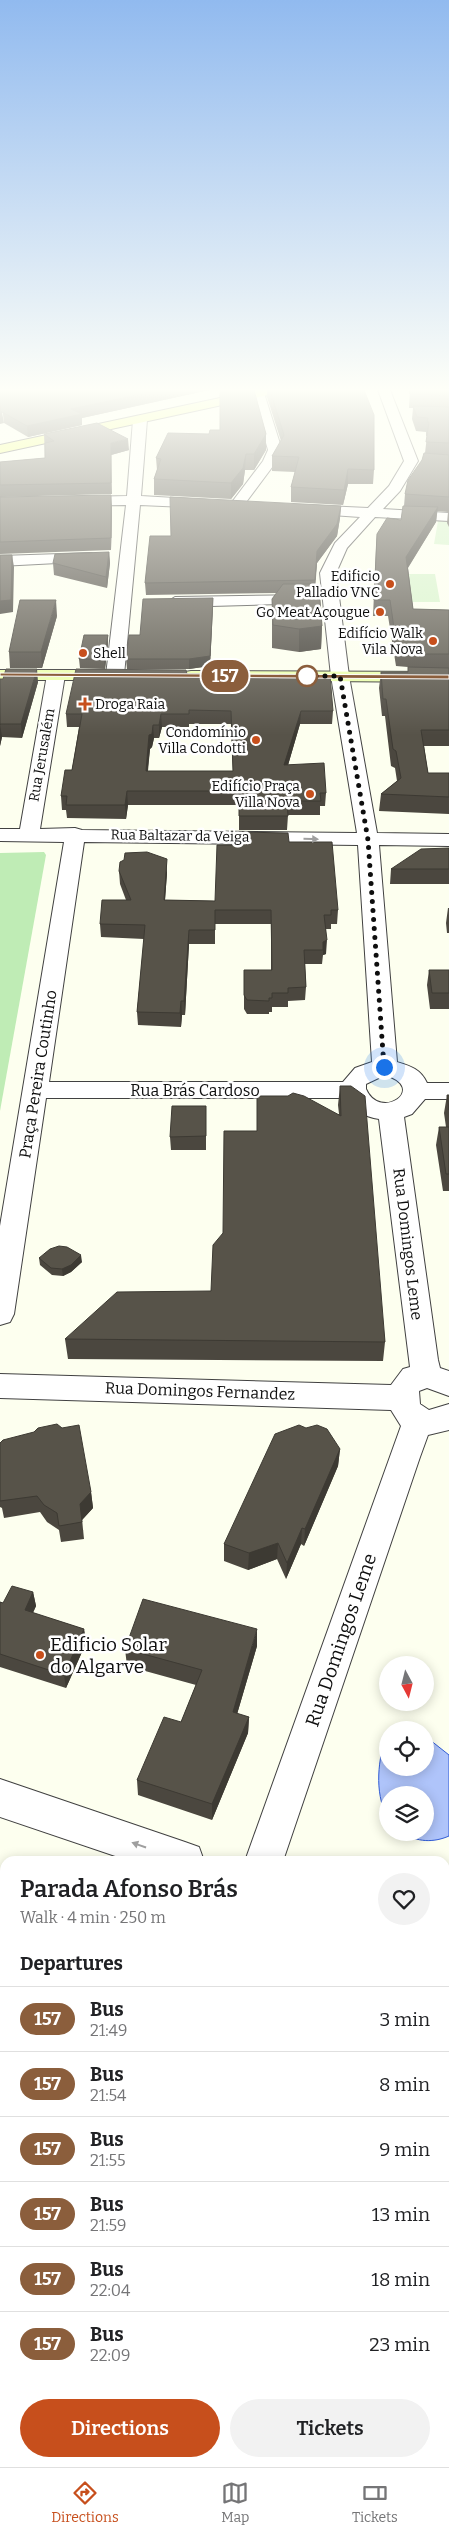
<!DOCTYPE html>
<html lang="en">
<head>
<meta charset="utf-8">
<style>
  body { margin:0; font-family:Bitter,serif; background:#f2f2f2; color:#202124; height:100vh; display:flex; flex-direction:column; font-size:19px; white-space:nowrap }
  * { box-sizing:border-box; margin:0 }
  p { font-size:16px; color:#757577 }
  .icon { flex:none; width:28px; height:28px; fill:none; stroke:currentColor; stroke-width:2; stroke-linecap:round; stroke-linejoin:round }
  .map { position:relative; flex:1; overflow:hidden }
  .side { position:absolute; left:0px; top:1856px; width:450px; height:611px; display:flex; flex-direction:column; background:#fff; border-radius:15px 15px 0 0; box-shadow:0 2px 12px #0003 }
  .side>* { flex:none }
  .badge { padding:0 10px; border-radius:16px; font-size:18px; line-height:32px }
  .needle { width:32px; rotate:173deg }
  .tools { position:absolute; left:379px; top:1656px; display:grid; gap:10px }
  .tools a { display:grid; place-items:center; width:55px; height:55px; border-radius:50%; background:#fff; box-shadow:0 2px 12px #0003; font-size:25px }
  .you { position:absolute; width:25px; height:25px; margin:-12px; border:4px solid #fff; border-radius:50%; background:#1a73e8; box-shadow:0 0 0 8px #1a73e833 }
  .map>.badge { position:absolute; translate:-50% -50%; box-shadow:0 0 0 2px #fff }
  h2 { padding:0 20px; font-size:19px; line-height:45px }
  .round { display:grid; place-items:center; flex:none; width:52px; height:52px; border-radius:26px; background:#f2f2f2 }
  .overview { display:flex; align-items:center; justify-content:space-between; height:85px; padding:0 20px }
  h1 { font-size:24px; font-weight:600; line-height:38px }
  .action { display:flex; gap:10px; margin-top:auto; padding:10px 20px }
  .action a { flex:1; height:58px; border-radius:30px; background:#c74f1c; color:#fff; font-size:20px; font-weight:600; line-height:58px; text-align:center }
  .action a+a { background:#f2f2f2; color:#202124 }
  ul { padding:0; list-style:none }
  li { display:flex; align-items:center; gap:15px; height:65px; padding:0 20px; border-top:1px solid #e0e0e0 }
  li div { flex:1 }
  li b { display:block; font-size:19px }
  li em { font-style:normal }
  li .badge { min-width:55px; font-weight:700; text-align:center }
  .tabs { display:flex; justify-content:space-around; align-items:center; height:70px; border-top:1px solid #e0e0e0; background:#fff; font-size:14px; color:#757577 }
  .tabs a { display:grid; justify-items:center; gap:2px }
  .tabs .active { color:#c74f1c }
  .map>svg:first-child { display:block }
</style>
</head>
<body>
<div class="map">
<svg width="449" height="2467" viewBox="0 0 449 2467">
  <rect width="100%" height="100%" fill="#fdffef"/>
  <path fill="#bfecb5" d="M44 852 46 855 0 1111V853Z"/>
  <path fill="#d5f3c8" d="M438 521 449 522V545L434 544Z
    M408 574H435L440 602H412Z"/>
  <path fill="#afc4fa" stroke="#315cd6" d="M387 1733 388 1768H425V1736L449 1755V1836C433 1843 417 1842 403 1833L425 1832V1795H388L387 1817C374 1791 378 1759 387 1733Z"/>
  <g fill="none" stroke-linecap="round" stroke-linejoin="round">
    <defs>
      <path id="street" d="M254 390H262L264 393 282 450 276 462 241 509 236 510 229 506 263 461 268 450 252 393Z
        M378 390H390L418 461 400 491 383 509 449 513V521L375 517 347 548 336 573 349 676 377 833 449 834V846L379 845 397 1062C410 1066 421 1069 427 1083H449V1099H425L412 1114 404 1117 438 1360 440 1368 449 1371V1396L427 1388 419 1391 420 1404 429 1410 449 1404V1430L428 1435 420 1457 283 1861H245L401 1426 391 1410 0 1398V1374L391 1385 403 1369 410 1367 379 1119C365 1117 353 1110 345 1098H46L14 1314 10 1322 0 1325V1226L64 842 0 841V829H20L47 675 50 671H62L65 675 40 829 75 828 82 830 357 833 331 676 320 573 335 543 360 517 303 513 296 509 303 505 368 508 389 486 404 461ZM84 842 358 845 372 1062 355 1068 343 1082H49ZM385 1075C429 1088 380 1122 366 1089V1084Z
        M140 416 147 420 141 496 208 500 215 504 208 508 140 505 124 675 121 679H109L106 675 126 505 0 507V499L127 496 133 420Z
        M91 553 96 555 99 558 96 561 0 566V556Z
        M310 595 316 597 318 600 316 603 175 607 167 602 175 597Z
        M0 1779 185 1842 199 1847 204 1861H130L0 1817Z
        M445 1934 449 1935V1975L445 1974Z
        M27 2462H77L76 2467H26Z"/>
      <path id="secondary" d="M0 670H111L117 671 120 675 117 679 111 680H0Z
        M191 671 449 672V682L185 680 182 676 185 672Z"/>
      <path id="primary" d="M257 390H279L273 394 0 453V445Z"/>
    </defs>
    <use href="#street" stroke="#414141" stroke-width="2"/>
    <use href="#secondary" stroke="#303030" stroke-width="2"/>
    <use href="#primary" stroke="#1f1f1f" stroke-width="2"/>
    <use href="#street" fill="#fff" fill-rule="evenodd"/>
    <use href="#secondary" fill="#ebffaa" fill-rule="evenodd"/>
    <use href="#primary" fill="#efff5f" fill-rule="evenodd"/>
  </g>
  <path fill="#4b473f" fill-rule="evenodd" d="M0 390H209L82 418V425L28 437 4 423Z
    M220 390H254L266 434V450L254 470H245L243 484 231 499 154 495V479L157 470 156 458 209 434 220 430Z
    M267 390H364L374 470 373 484H348L343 505 291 502V487L295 472 272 471V456L281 441 267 397Z
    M410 390H449V527L447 523 448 512 437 511 436 522 408 568 413 609 449 610V746H424L428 773H449V814L379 811 381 794 397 781 395 768 391 766 385 716H382L379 688 381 672H408V667L396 666 388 616H373L376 549 377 534 401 520 404 506 405 494 422 460 425 453 427 436H426V432L416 431 412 419 413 408H409Z
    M44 434 129 450 111 455 112 494 0 497V462L45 458Z
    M0 497 112 507 111 550 0 554Z
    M341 506 340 518 337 536 317 563 315 592 322 626 321 649 299 652 272 648V599L277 593 146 595 145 583 171 536Z
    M109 552 110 563 107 588 54 575 53 563Z
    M213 608 210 666 189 669H127L126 659 140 635Z
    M57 616 42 668H10L9 652Z
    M108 635V644L105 669 80 668 79 659Z
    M187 674 229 678 333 711 332 724H300L288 765 326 793 325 806H320V815H288L287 830H239V805H128L126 819 67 818 66 810H62L61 796 72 770 79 727H67L66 714ZM189 724H231L233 771H148L150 749 152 747 154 738H159L162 727H189Z
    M0 679 38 682 22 738 2 737 0 746Z
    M289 842 338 910 337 924H331V929H326V954L323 955 322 964H305L306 987 305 1000 288 1001V1007H272V1012H269V1014H247L244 1009V970H271V924H215V944H189L185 1015H182L181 1027 138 1025 137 1012 144 939 101 937 100 924 126 900 120 884 119 871 167 873 165 900 215 901 239 845Z
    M449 848V884H390L391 869Z
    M448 908H449V933H447L446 923Z
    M429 970H449V1009H430L427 985Z
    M340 1086 385 1342 383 1361 68 1359 65 1339 211 1291 223 1233 257 1131 339 1114 338 1105Z
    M447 1095H449V1191H443L436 1145 439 1127H446L444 1113Z
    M206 1106V1150H171L170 1137Z
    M39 1258 82 1262 71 1272 63 1276 52 1275 40 1265Z
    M0 1443 91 1492 93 1508 82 1520 84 1539 61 1542 59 1530 47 1522 40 1512 4 1518 2 1508 0 1507Z
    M340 1449 338 1466 304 1546 301 1544 286 1579 277 1559 248 1570 224 1561V1544Z
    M33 1592 36 1606 33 1613 84 1629 86 1643 66 1688 0 1667V1602L3 1603Z
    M257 1646 237 1714 249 1717 248 1733 212 1820 138 1795 137 1780 181 1722 196 1685 127 1666 125 1649Z
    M445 2057H449V2242H445Z
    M375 2462H419L418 2467H386Z"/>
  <path fill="#3d3a33" d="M160 390H209L82 418V425L28 437 27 426 71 409Z
    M220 390H246L220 396Z
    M0 412H2L4 423 0 424Z
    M266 434V450L254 470V454Z
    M128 439 129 450 111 455 112 494 111 443Z
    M246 454 245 470 243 484 231 499V483Z
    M348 469V484L343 505 344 490Z
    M111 495 112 507 111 550Z
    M341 506 340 518 337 536 317 563 314 592 317 551Z
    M438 507 436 522 405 572 406 557Z
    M109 552 110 563 107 588 106 577Z
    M12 555 14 567 13 612 0 614V601Z
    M213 598 210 666 189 669V659Z
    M56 600 57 616 42 668 41 652Z
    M322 626 321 649 299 652V629Z
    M108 635V644L105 669 104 659Z
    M37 669 38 682 22 738 21 724Z
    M301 711 300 724 284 779V765Z
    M161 714 162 727 159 738V725Z
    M0 724 2 737 0 746Z
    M153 725 154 738 152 747 150 749 146 784V771L149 735Z
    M127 791 128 805 126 819 125 805Z
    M167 859V873L164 913V900Z
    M189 930V944L185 1015 184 1001Z
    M327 940 326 954 323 955V942Z
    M181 1001 182 1015 181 1027 180 1013Z
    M81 1255 82 1262 71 1272 63 1276 62 1269Z
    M340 1449 338 1466 304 1546 305 1529Z
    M91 1492 93 1508 82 1520 84 1539 80 1504Z
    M302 1528 301 1544 286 1579 287 1563Z
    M278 1543 277 1559 248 1570 249 1553Z
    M33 1592 36 1606 27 1624 25 1610Z
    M84 1629 86 1643 66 1688 64 1675Z
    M257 1629V1646L233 1728V1712Z
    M249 1717 248 1733 212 1820V1804Z
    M5 2237V2249L0 2255V2242Z"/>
  <path fill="#575349" stroke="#3d3a33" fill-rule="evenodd" d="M0 390H160L71 409 82 414 27 426 2 412H0Z
    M233 390H254L266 434 254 454H246L243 468 231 483 154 479 161 459 156 458 168 433 209 434 210 430H220V393Z
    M270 390H364L374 415V470L348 469 344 490 291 487 299 457 272 456 284 435Z
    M410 390H449V396L410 394Z
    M413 406 449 407V443L426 442 429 422H427L428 418 417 417Z
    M97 423 128 439 111 443V483L0 485V462L45 458V443L54 441 44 434Z
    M424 453 449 455V497L405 494 408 480 422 460Z
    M111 495V538L0 542V497Z
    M170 497 341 506 337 524 317 551 315 580 145 583 150 536H171Z
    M403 506 438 507 406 557 413 609 449 610V654H409V651L397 649 390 600H374L377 534 387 518 401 520Z
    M109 552 106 577 53 563 55 554Z
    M0 555H12L11 600 0 601Z
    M283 584H315V592L320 600 322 626 299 629 273 625 272 599Z
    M213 598 210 656 189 659H126L129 635H140L143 599Z
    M20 600H56L41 652H9Z
    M84 635H108L104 659H79Z
    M408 667 449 668V730H421L428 773H449V797L381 794 401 778 396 751 393 749 386 699H383L381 672H408Z
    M6 669H37L21 724H0V725V679H3Z
    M76 669 186 670 187 674H230L229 678H279V675H330L333 711H301L284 765 324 763 326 793H320L321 801H287L288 816H239V791H127L125 805H66L67 796H61L65 770H72L82 714H66ZM189 710 231 711 233 771H146L149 735 152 734 153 725H159L161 714H189Z
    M239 832 288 833 289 842H332L338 910H331V915H324L327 940 323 942V950H304L306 987 288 988V993H272V998H269V1001L247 1000 244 995V970H272L271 910H215V930H189L184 1001H181L180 1013 137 1012 145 925 100 924 102 900H131L119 871 120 862 124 860 125 853 147 852 167 859 164 900 215 901 217 845H239Z
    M449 848V869H391L421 849Z
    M429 970H449V993H432Z
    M340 1086H351L365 1096 385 1342 65 1339 117 1292 211 1291 213 1245 223 1233 224 1131H257V1096H288L293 1093 304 1096 341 1116Z
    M447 1095H449V1110Z
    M172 1106H206V1136L170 1137Z
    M439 1127H449V1174H446Z
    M59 1246 67 1247 81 1255 71 1265 62 1269 51 1268 39 1258 50 1249Z
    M57 1424 62 1428 79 1425 91 1492 80 1504 82 1522 59 1526 57 1513 44 1505 37 1496 0 1501V1443L3 1440 34 1432 38 1428Z
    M299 1425 306 1428 317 1425 327 1429 340 1449 305 1529 302 1528 287 1563 278 1543 249 1553 224 1544 275 1434Z
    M12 1586 33 1592 25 1610 84 1629 64 1675 0 1654V1602L3 1603Z
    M143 1599 257 1629 233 1712 249 1717 212 1804 137 1780 164 1717 181 1722 202 1670 125 1649Z
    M32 1858 41 1861H31Z
    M0 2049 5 2056V2237L0 2242Z
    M445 2057H449V2235L445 2236Z
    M139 2462H278L288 2467H137Z
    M385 2462H419L418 2467H396Z"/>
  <defs><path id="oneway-solid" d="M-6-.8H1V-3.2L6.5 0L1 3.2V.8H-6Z" transform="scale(1.25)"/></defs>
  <g fill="#9f9f9f">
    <use href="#oneway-solid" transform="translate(311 839) rotate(1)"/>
    <use href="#oneway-solid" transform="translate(139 1845) rotate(-161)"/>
  </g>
  <linearGradient id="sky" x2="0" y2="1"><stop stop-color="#91baef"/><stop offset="0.53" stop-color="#fefff8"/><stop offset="1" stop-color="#fefff8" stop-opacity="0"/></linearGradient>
  <rect width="449" height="735" fill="url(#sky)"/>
  <path fill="#8b5e3c" stroke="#fff" d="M0 673 449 675V679L0 676Z"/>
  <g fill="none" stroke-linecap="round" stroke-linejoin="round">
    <path stroke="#0e0e0e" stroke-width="5" stroke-dasharray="0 9" d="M307 676H340L368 840 384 1067"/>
  </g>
  <g fill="#c74f1c" stroke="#fff" stroke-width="2">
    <circle cx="390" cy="584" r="5"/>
    <circle cx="380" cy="612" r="5"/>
    <circle cx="433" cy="641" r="5"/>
    <circle cx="83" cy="653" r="5"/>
    <path d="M82.5 696.5h5v5h5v5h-5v5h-5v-5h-5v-5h5z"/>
    <circle cx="256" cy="740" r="5"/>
    <circle cx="310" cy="794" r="5"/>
    <circle cx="40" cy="1655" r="5"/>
  </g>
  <circle fill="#fff" stroke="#8b5e3c" stroke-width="2.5" cx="307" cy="676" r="10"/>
  <g text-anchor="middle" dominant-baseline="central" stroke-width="5" stroke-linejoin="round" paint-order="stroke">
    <g font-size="14" fill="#0e0e0e" stroke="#fff" text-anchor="end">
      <text x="380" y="576">Edificio<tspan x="380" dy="16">Palladio VNC</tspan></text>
      <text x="370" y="612">Go Meat Açougue</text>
      <text x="423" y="633">Edifício Walk<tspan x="423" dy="16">Vila Nova</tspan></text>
      <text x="93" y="653" text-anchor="start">Shell</text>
      <text x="95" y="704" text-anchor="start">Droga Raia</text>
      <text x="246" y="732">Condomínio<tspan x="246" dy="16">Villa Condotti</tspan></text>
      <text x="300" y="786">Edifício Praça<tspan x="300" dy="16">Villa Nova</tspan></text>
    </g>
    <g font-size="14" fill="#0e0e0e" stroke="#fff">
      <text transform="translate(42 755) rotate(-80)">Rua Jerusalém</text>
      <text transform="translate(180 836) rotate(1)">Rua Baltazar da Veiga</text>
    </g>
    <g font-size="16" fill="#0e0e0e" stroke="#fff">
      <text transform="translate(38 1074) rotate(-81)">Praça Pereira Coutinho</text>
      <text x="195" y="1090">Rua Brás Cardoso</text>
      <text transform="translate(408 1244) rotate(83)">Rua Domingos Leme</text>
      <text transform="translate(200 1391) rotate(2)">Rua Domingos Fernandez</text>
    </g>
    <g font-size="19" fill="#0e0e0e" stroke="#fff">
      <text transform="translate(341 1640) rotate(-71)">Rua Domingos Leme</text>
    </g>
    <g font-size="19" fill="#0e0e0e" stroke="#fff" text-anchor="start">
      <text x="50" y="1644">Edificio Solar<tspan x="50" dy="22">do Algarve</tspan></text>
    </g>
  </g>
</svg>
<div class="tools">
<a><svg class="needle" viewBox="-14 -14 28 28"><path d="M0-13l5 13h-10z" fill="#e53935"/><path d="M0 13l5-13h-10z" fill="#757577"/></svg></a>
<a><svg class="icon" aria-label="locate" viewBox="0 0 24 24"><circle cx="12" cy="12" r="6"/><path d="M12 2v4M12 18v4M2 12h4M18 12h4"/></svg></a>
<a><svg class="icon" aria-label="layers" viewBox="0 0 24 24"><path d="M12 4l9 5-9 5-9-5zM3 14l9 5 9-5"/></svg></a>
</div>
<div class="you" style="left:384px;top:1067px"></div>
<b class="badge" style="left:225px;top:676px;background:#8b5e3c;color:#fff">157</b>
<section class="side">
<div class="overview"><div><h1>Parada Afonso Brás</h1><p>Walk · 4 min · 250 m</p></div><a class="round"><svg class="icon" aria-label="heart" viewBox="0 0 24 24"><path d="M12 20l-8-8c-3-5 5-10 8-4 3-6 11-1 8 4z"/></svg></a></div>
<h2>Departures</h2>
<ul>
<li><span class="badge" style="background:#8b5e3c;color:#fff">157</span><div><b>Bus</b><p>21:49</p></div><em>3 min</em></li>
<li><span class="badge" style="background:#8b5e3c;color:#fff">157</span><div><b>Bus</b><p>21:54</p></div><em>8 min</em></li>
<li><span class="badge" style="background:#8b5e3c;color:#fff">157</span><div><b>Bus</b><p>21:55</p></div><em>9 min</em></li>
<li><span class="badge" style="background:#8b5e3c;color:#fff">157</span><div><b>Bus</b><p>21:59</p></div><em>13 min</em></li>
<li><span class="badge" style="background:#8b5e3c;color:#fff">157</span><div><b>Bus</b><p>22:04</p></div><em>18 min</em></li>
<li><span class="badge" style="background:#8b5e3c;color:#fff">157</span><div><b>Bus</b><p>22:09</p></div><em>23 min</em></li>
</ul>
<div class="action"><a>Directions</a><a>Tickets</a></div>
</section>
</div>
<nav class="tabs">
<a class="active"><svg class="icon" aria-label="directions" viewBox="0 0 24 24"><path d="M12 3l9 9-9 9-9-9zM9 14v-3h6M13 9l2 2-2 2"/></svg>Directions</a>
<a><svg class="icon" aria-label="map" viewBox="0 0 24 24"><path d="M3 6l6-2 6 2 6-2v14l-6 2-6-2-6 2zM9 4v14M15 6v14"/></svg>Map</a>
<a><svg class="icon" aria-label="tickets" viewBox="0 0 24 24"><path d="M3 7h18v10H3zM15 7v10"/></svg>Tickets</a>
</nav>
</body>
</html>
